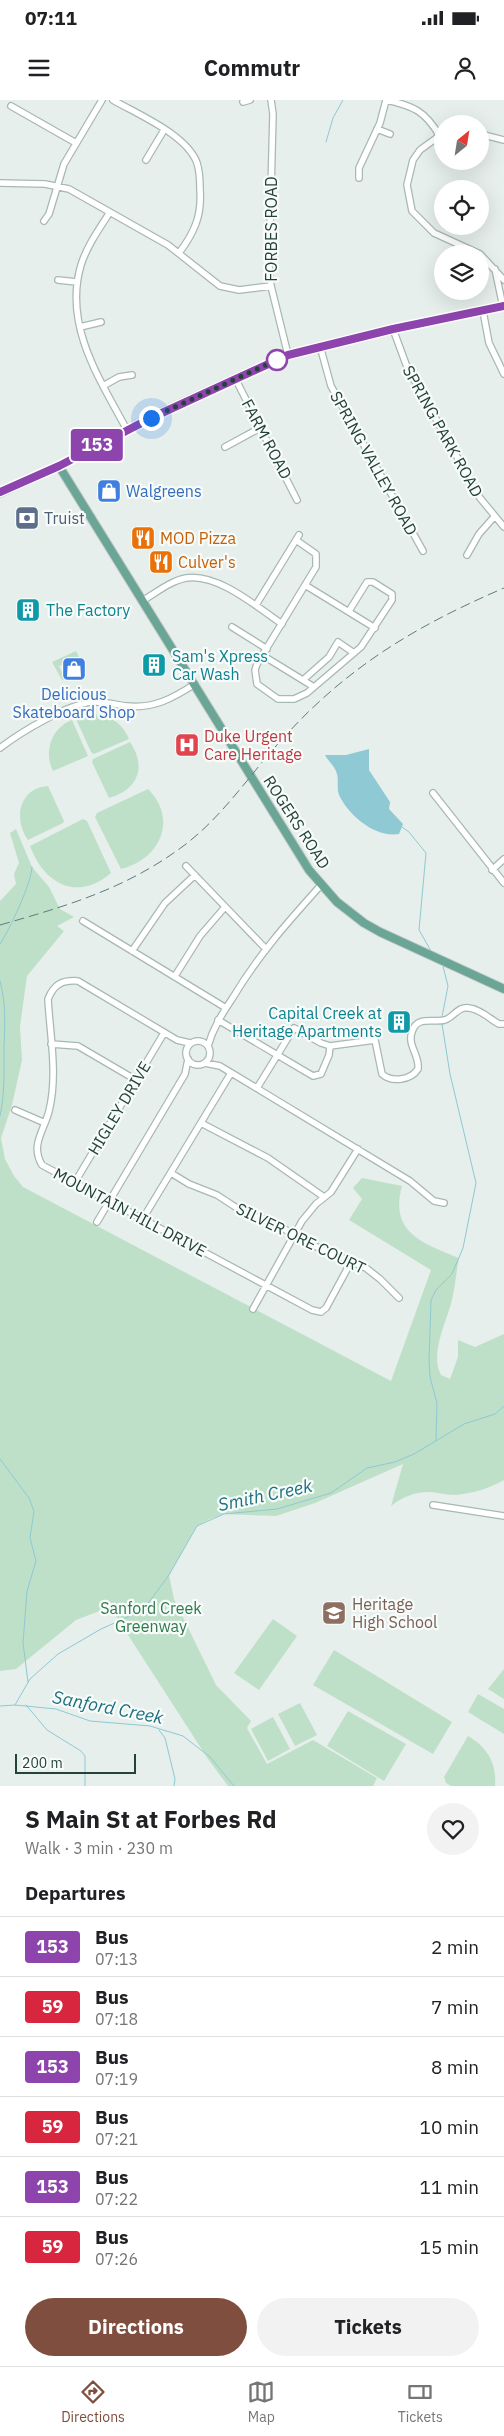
<!DOCTYPE html>
<html lang="en">
<head>
<meta charset="utf-8">
<style>
  body { margin:0; font-family:"IBM Plex Sans",sans-serif; background:#f2f2f2; color:#202124; height:100vh; display:flex; flex-direction:column; font-size:19px; white-space:nowrap }
  * { box-sizing:border-box; margin:0 }
  p { font-size:16px; color:#757577 }
  .icon { flex:none; width:28px; height:28px; fill:none; stroke:currentColor; stroke-width:2; stroke-linecap:round; stroke-linejoin:round }
  .map { position:relative; height:1686px; overflow:hidden }
  .sheet { display:flex; flex-direction:column; background:#fff; flex:1 }
  .sheet>* { flex:none }
  .badge { padding:0 10px; border-radius:4px; font-size:18px; line-height:32px }
  .needle { width:32px; rotate:30deg }
  .controls { position:absolute; left:434px; top:15px; display:grid; gap:10px }
  .controls a { display:grid; place-items:center; width:55px; height:55px; border-radius:50%; background:#fff; box-shadow:0 5px 20px #0002; font-size:25px }
  .scale { position:absolute; left:15px; bottom:12px; width:121px; box-sizing:border-box; padding-left:5px; border:2px solid #24423a; border-top:0; font-size:14px; line-height:18px; white-space:nowrap; color:#24423a; -webkit-text-stroke:4px #f7fbf9; paint-order:stroke }
  .you { position:absolute; width:25px; height:25px; margin:-12px; border:4px solid #fff; border-radius:50%; background:#1a73e8; box-shadow:0 0 0 8px #1a73e833 }
  .map>.badge { position:absolute; translate:-50% -50%; box-shadow:0 0 0 2px #fff }
  h2 { padding:0 25px; font-size:19px; line-height:45px }
  .round { display:grid; place-items:center; flex:none; width:52px; height:52px; border-radius:26px; background:#f2f2f2 }
  .head { display:flex; align-items:center; justify-content:space-between; height:85px; padding:0 25px }
  h1 { font-size:24px; font-weight:700; line-height:38px }
  .action { display:flex; gap:10px; margin-top:auto; padding:10px 25px }
  .action a { flex:1; height:58px; border-radius:30px; background:#7f4e3f; color:#fff; font-size:20px; font-weight:700; line-height:58px; text-align:center }
  .action a+a { background:#f2f2f2; color:#202124 }
  ul { padding:0; list-style:none }
  li { display:flex; align-items:center; gap:15px; height:60px; padding:0 25px; border-top:1px solid #e0e0e0 }
  li div { flex:1 }
  li b { display:block; font-size:19px }
  li em { font-style:normal }
  li .badge { min-width:55px; font-weight:700; text-align:center }
  .status { display:flex; justify-content:space-between; align-items:center; height:35px; padding:0 25px; background:#fff; direction:ltr }
  .status svg { height:14px; fill:currentColor }
  header { display:flex; justify-content:space-between; align-items:center; height:65px; padding:0 25px; background:#fff; font-size:22px; font-weight:700 }
  .tabs { display:flex; justify-content:space-around; align-items:center; height:70px; border-top:1px solid #e0e0e0; background:#fff; font-size:14px; color:#757577 }
  .tabs a { display:grid; justify-items:center; gap:2px }
  .tabs .on { color:#7f4e3f }
  .map>svg:first-child { display:block }
</style>
</head>
<body>
<div class="status"><b>07:11</b><svg viewBox="0 0 49 12"><path d="M0 12V9h3v3zM5 12V6h3v6zM10 12V3h3v9zM15 12V0h3v12zM26 1h20v11H26zM47 4h2v5h-2z"/></svg></div>
<header><svg class="icon" aria-label="menu" viewBox="0 0 24 24"><path d="M4 6h16M4 12h16M4 18h16"/></svg>Commutr<svg class="icon" aria-label="person" viewBox="0 0 24 24"><circle cx="12" cy="8" r="4"/><path d="M4 21q1-7 8-7t8 7"/></svg></header>
<div class="map">
<svg width="504" height="1686" viewBox="0 0 504 1686">
  <rect width="100%" height="100%" fill="#e6efeb"/>
  <path fill="#bfe0c8" d="M76 551 79 557 59 566 65 578 72 576 73 578 62 580 52 562Z
    M92 614C109 615 122 622 129 639L94 654 91 652 76 619Z
    M72 620 88 656 53 671C43 652 52 627 72 620Z
    M130 642C147 667 138 690 109 698L92 662 93 659Z
    M48 686 64 721 63 723 28 740C13 719 19 688 48 686Z
    M148 689C179 720 159 760 121 769L95 717 97 713Z
    M83 719 87 721 111 773C77 802 44 784 30 746Z
    M16 729 32 767 49 787 60 809 74 817 57 826 64 831 27 876 20 926 22 960 12 1005 1 1038 5 1059 14 1076 23 1087 391 1281 431 1170 349 1120 362 1099 353 1088 362 1078 402 1086C389 1133 423 1143 459 1158 456 1173 455 1189 451 1204 445 1225 430 1254 441 1275L450 1279 458 1257V1240L475 1247 504 1234V1380C488 1389 471 1394 453 1395 445 1395 437 1392 429 1392 414 1392 403 1397 391 1406L403 1364 315 1403 276 1416 224 1414 210 1419 197 1426 169 1475 174 1499 216 1585 251 1621 247 1628 267 1664 313 1640 377 1678 373 1686H228L208 1659 110 1507 76 1520 16 1569 0 1571V801L16 784 14 774 19 763 10 733Z
    M273 1519 297 1536 259 1590 234 1573Z
    M334 1550 452 1622 433 1654 313 1585Z
    M504 1569V1599L488 1589Z
    M478 1594 504 1609V1634L468 1612Z
    M300 1603 317 1635 295 1646 278 1614Z
    M348 1611 406 1644 384 1681 327 1646Z
    M273 1617 290 1649 268 1661 251 1629Z
    M468 1636C487 1647 497 1663 495 1686H451L446 1683 444 1677Z"/>
  <path fill="#8ec9d4" d="M369 649V670L390 702 389 709 403 724 399 734C375 738 350 716 340 697 336 690 339 681 337 674 335 666 328 661 325 655H346Z"/>
  <g fill="none" stroke-linecap="round" stroke-linejoin="round">
    <path stroke="#8ec9d4" stroke-width="1" d="M326 42 333 18 343 0
      M402 727 409 732 426 753 419 830 431 851
      M0 844C9 831 32 782 32 767
      M0 881C6 903 5 924 4 946 4 970 5 993 0 1016
      M442 917 448 886 443 866
      M436 1341 437 1303 430 1277 429 1260 431 1200 436 1190 452 1174 463 1148 476 1083 450 974 442 924
      M0 1359 29 1398 34 1411 30 1438 36 1461 27 1491 23 1543 28 1582
      M15 1605 30 1579 58 1554 101 1529 139 1512 146 1506 169 1475 197 1426 224 1414 277 1409 331 1393 367 1368 395 1362 414 1354 464 1324 495 1314 504 1306
      M26 1605 47 1630 81 1651 85 1656V1686
      M0 1606 15 1605 56 1609 90 1621 150 1626 183 1636 210 1657 234 1686
      M159 1630 165 1638 175 1679 174 1686"/>
    <defs>
      <path id="minor" d="M113 0C139 15 187 35 197 63 200 72 200 81 200 90 202 116 194 133 179 153
        M271 0 273 14 269 166 271 186 288 255
        M387 0C413 6 425 11 439 35
        M243 2 250 0
        M11 6 76 43
        M377 29 390 34
        M442 34 420 50 413 60 407 85 412 111 434 133 480 154 504 180
        M480 34 504 40
        M146 60 164 30
        M359 78V68L380 23 386 0
        M0 83 45 84 69 89 168 145 220 186 239 190 271 186
        M110 112C99 129 87 146 81 165 63 225 100 280 127 330
        M44 121 49 114 64 64 102 0
        M495 169 503 207
        M58 180 77 182
        M483 211 489 243 504 274
        M80 227 101 222
        M393 229 407 267 480 398 504 427
        M320 246 331 286 423 451
        M235 278 297 400
        M103 286 119 277 132 275
        M225 347 260 328
        M296 440 316 454V467L257 564 255 570 257 584 278 599H294L307 593 361 547 392 500V494L373 482H367L349 511
        M467 455 479 434 494 417
        M305 485 375 528
        M142 501C156 493 170 481 186 478 218 473 257 507 282 524
        M256 505 299 435
        M232 527 267 549
        M262 555 314 587
        M303 580 329 557 338 542 354 553
        M0 648C21 632 67 604 93 602 104 601 116 605 127 606 154 609 173 598 195 584
        M433 693 504 783
        M186 766 265 848
        M492 770 504 759
        M83 821 226 908
        M132 851 165 803 195 775
        M175 876 200 836 225 807
        M218 920 313 976 321 974 329 955 330 946
        M186 953a12 12 0 1 1 24 0a12 12 0 1 1-24 0Z
        M190 943 177 940 78 881C62 880 54 884 48 899 50 935 58 975 49 1011 44 1031 30 1045 42 1065L312 1210 321 1212 326 1208 351 1162
        M51 944 78 946 136 980
        M208 946C213 928 222 914 232 899 259 854 287 823 322 784
        M205 963 220 966 410 1081 434 1101 444 1103
        M257 988 294 928 321 943 330 946 375 940 382 974C392 983 411 980 418 969 420 956 407 945 412 932 417 915 433 923 445 920 454 917 458 906 469 908 480 909 490 919 499 924H504
        M15 1010 45 1023
        M201 1023 268 1058 324 1097
        M171 1073 189 1084 217 1095 243 1112 274 1123 310 1144 366 1168 380 1179 399 1198
        M75 1082 164 933
        M142 1120 231 973
        M97 1122 185 974 188 959
        M253 1209 302 1121 316 1104 331 1092 358 1049
        M433 1405 504 1416"/>
      <path id="major" d="M59 366 309 770 337 802 364 823 380 832 504 889
        M0 393 59 366 151 317 288 255 393 229 504 206"/>
    </defs>
    <use href="#minor" stroke="#a8b8b2" stroke-width="8"/>
    <use href="#major" stroke="#c2cac8" stroke-width="10"/>
    <use href="#minor" stroke="#fff" stroke-width="5.5"/>
    <use href="#major" stroke="#6aa596" stroke-width="8"/>
    <path stroke="#5f7d75" stroke-width="1" stroke-dasharray="10 5" stroke-linecap="butt" d="M0 825C70 805 128 788 186 744 226 713 252 671 286 635 350 565 418 525 504 488"/>
  </g>
  <g fill="none" stroke-linecap="round" stroke-linejoin="round">
    <defs>
      <path id="line" d="M0 392 59 366 151 318 288 255 393 229 504 206"/>
    </defs>
    <use href="#line" stroke="#fff" stroke-width="11"/>
    <use href="#line" stroke="#8e44ad" stroke-width="8"/>
    <path stroke="#24423a" stroke-width="5" stroke-dasharray="0 9" d="M151 318 277 260"/>
  </g>
  <defs>
    <symbol id="shop-square" viewBox="-11 -11 22 22"><rect x="-9" y="-9" width="18" height="18" rx="4" fill="#3f7fe0" stroke="#f7fbf9"/><path d="M-5-2.5h2.3a2.7 3.5 0 0 1 5.4 0H5L5.5 6h-11ZM-1.5-2.5h3a1.5 2.3 0 0 0-3 0Z" fill="#fff"/></symbol>
    <symbol id="bank-square" viewBox="-11 -11 22 22"><rect x="-9" y="-9" width="18" height="18" rx="4" fill="#5c6f8a" stroke="#f7fbf9"/><path d="M-6-4H6V4H-6ZM0-2.3a2.3 2.3 0 1 0 0 4.6a2.3 2.3 0 1 0 0-4.6Z" fill="#fff"/></symbol>
    <symbol id="restaurant-square" viewBox="-11 -11 22 22"><rect x="-9" y="-9" width="18" height="18" rx="4" fill="#e8710a" stroke="#f7fbf9"/><path d="M-5-6h1v4h1v-4h1v4h1v-4h1v5L-1.5 .5V6h-2V.5L-5-1ZM5-6V6H3V1.5H1.5Q1.5-4 5-6Z" fill="#fff"/></symbol>
    <symbol id="building-square" viewBox="-11 -11 22 22"><rect x="-9" y="-9" width="18" height="18" rx="4" fill="#0f9aa8" stroke="#f7fbf9"/><path d="M-4-6H4V6H1V3H-1V6H-4ZM-2.5-4.3h1.7v1.8h-1.7ZM.8-4.3h1.7v1.8H.8ZM-2.5-1h1.7V.8h-1.7ZM.8-1h1.7V.8H.8Z" fill="#fff"/></symbol>
    <symbol id="hospital-square" viewBox="-11 -11 22 22"><rect x="-9" y="-9" width="18" height="18" rx="4" fill="#e0444e" stroke="#f7fbf9"/><path d="M-5-5h3v3.5h4V-5h3V5h-3V1.5h-4V5h-3Z" fill="#fff"/></symbol>
    <symbol id="school-square" viewBox="-11 -11 22 22"><rect x="-9" y="-9" width="18" height="18" rx="4" fill="#8d6e63" stroke="#f7fbf9"/><path d="M0-5L7-2L0 1L-7-2ZM-4 1L0 2.5L4 1V4Q0 6-4 4Z" fill="#fff"/></symbol>
  </defs>
  <g fill-rule="evenodd">
    <use href="#shop-square" x="95" y="377" width="28" height="28"/>
    <use href="#bank-square" x="13" y="404" width="28" height="28"/>
    <use href="#restaurant-square" x="129" y="424" width="28" height="28"/>
    <use href="#restaurant-square" x="147" y="448" width="28" height="28"/>
    <use href="#building-square" x="14" y="496" width="28" height="28"/>
    <use href="#building-square" x="140" y="551" width="28" height="28"/>
    <use href="#shop-square" x="60" y="555" width="28" height="28"/>
    <use href="#hospital-square" x="173" y="631" width="28" height="28"/>
    <use href="#building-square" x="385" y="908" width="28" height="28"/>
    <use href="#school-square" x="320" y="1499" width="28" height="28"/>
  </g>
  <circle fill="#fff" stroke="#8e44ad" stroke-width="2.5" cx="277" cy="260" r="10"/>
  <g text-anchor="middle" dominant-baseline="central" stroke-width="4.5" stroke-linejoin="round" paint-order="stroke">
    <g font-size="16" fill="#24423a" stroke="#f7fbf9">
      <text transform="translate(271 129) rotate(-90)">FORBES ROAD</text>
      <text transform="translate(443 331) rotate(61)">SPRING PARK ROAD</text>
      <text transform="translate(267 339) rotate(62)">FARM ROAD</text>
      <text transform="translate(374 363) rotate(61)">SPRING VALLEY ROAD</text>
      <text transform="translate(297 722) rotate(57)">ROGERS ROAD</text>
      <text transform="translate(119 1008) rotate(-59)">HIGLEY DRIVE</text>
      <text transform="translate(130 1112) rotate(28)">MOUNTAIN HILL DRIVE</text>
      <text transform="translate(301 1138) rotate(26)">SILVER ORE COURT</text>
    </g>
    <g font-size="16" fill="#366cbe" stroke="#f7fbf9" text-anchor="start">
      <text x="126" y="391">Walgreens</text>
      <text x="74" y="594" text-anchor="middle">Delicious<tspan x="74" dy="18">Skateboard Shop</tspan></text>
    </g>
    <g font-size="16" fill="#4e5e75" stroke="#f7fbf9" text-anchor="start">
      <text x="44" y="418">Truist</text>
    </g>
    <g font-size="16" fill="#c56008" stroke="#f7fbf9" text-anchor="start">
      <text x="160" y="438">MOD Pizza</text>
      <text x="178" y="462">Culver's</text>
    </g>
    <g font-size="16" fill="#0d838f" stroke="#f7fbf9" text-anchor="start">
      <text x="46" y="510">The Factory</text>
      <text x="172" y="556">Sam's Xpress<tspan x="172" dy="18">Car Wash</tspan></text>
      <text x="382" y="913" text-anchor="end">Capital Creek at<tspan x="382" dy="18">Heritage Apartments</tspan></text>
    </g>
    <g font-size="16" fill="#be3a42" stroke="#f7fbf9" text-anchor="start">
      <text x="204" y="636">Duke Urgent<tspan x="204" dy="18">Care Heritage</tspan></text>
    </g>
    <g font-size="16" fill="#785e54" stroke="#f7fbf9" text-anchor="start">
      <text x="352" y="1504">Heritage<tspan x="352" dy="18">High School</tspan></text>
    </g>
    <g font-size="16" fill="#2d7a4b" stroke="#f7fbf9">
      <text x="151" y="1508">Sanford Creek<tspan x="151" dy="18">Greenway</tspan></text>
    </g>
    <g font-size="18" font-style="italic" fill="#1c6f80" stroke="#f7fbf9">
      <text transform="translate(265 1395) rotate(-12)">Smith Creek</text>
      <text transform="translate(108 1607) rotate(11)">Sanford Creek</text>
    </g>
  </g>
</svg>
<div class="controls">
<a><svg class="needle" viewBox="-14 -14 28 28"><path d="M0-13l5 13h-10z" fill="#e53935"/><path d="M0 13l5-13h-10z" fill="#757577"/></svg></a>
<a><svg class="icon" aria-label="locate" viewBox="0 0 24 24"><circle cx="12" cy="12" r="6"/><path d="M12 2v4M12 18v4M2 12h4M18 12h4"/></svg></a>
<a><svg class="icon" aria-label="layers" viewBox="0 0 24 24"><path d="M12 4l9 5-9 5-9-5zM3 14l9 5 9-5"/></svg></a>
</div>
<div class="scale">200 m</div>
<div class="you" style="left:151px;top:318px"></div>
<b class="badge" style="left:97px;top:345px;background:#8e44ad;color:#fff">153</b>
</div>
<section class="sheet">
<div class="head"><div><h1>S Main St at Forbes Rd</h1><p>Walk · 3 min · 230 m</p></div><a class="round"><svg class="icon" aria-label="heart" viewBox="0 0 24 24"><path d="M12 20l-8-8c-3-5 5-10 8-4 3-6 11-1 8 4z"/></svg></a></div>
<h2>Departures</h2>
<ul>
<li><span class="badge" style="background:#8e44ad;color:#fff">153</span><div><b>Bus</b><p>07:13</p></div><em>2 min</em></li>
<li><span class="badge" style="background:#d7263d;color:#fff">59</span><div><b>Bus</b><p>07:18</p></div><em>7 min</em></li>
<li><span class="badge" style="background:#8e44ad;color:#fff">153</span><div><b>Bus</b><p>07:19</p></div><em>8 min</em></li>
<li><span class="badge" style="background:#d7263d;color:#fff">59</span><div><b>Bus</b><p>07:21</p></div><em>10 min</em></li>
<li><span class="badge" style="background:#8e44ad;color:#fff">153</span><div><b>Bus</b><p>07:22</p></div><em>11 min</em></li>
<li><span class="badge" style="background:#d7263d;color:#fff">59</span><div><b>Bus</b><p>07:26</p></div><em>15 min</em></li>
</ul>
<div class="action"><a>Directions</a><a>Tickets</a></div>
</section>
<nav class="tabs">
<a class="on"><svg class="icon" aria-label="directions" viewBox="0 0 24 24"><path d="M12 3l9 9-9 9-9-9zM9 14v-3h6M13 9l2 2-2 2"/></svg>Directions</a>
<a><svg class="icon" aria-label="map" viewBox="0 0 24 24"><path d="M3 6l6-2 6 2 6-2v14l-6 2-6-2-6 2zM9 4v14M15 6v14"/></svg>Map</a>
<a><svg class="icon" aria-label="tickets" viewBox="0 0 24 24"><path d="M3 7h18v10H3zM15 7v10"/></svg>Tickets</a>
</nav>
</body>
</html>
